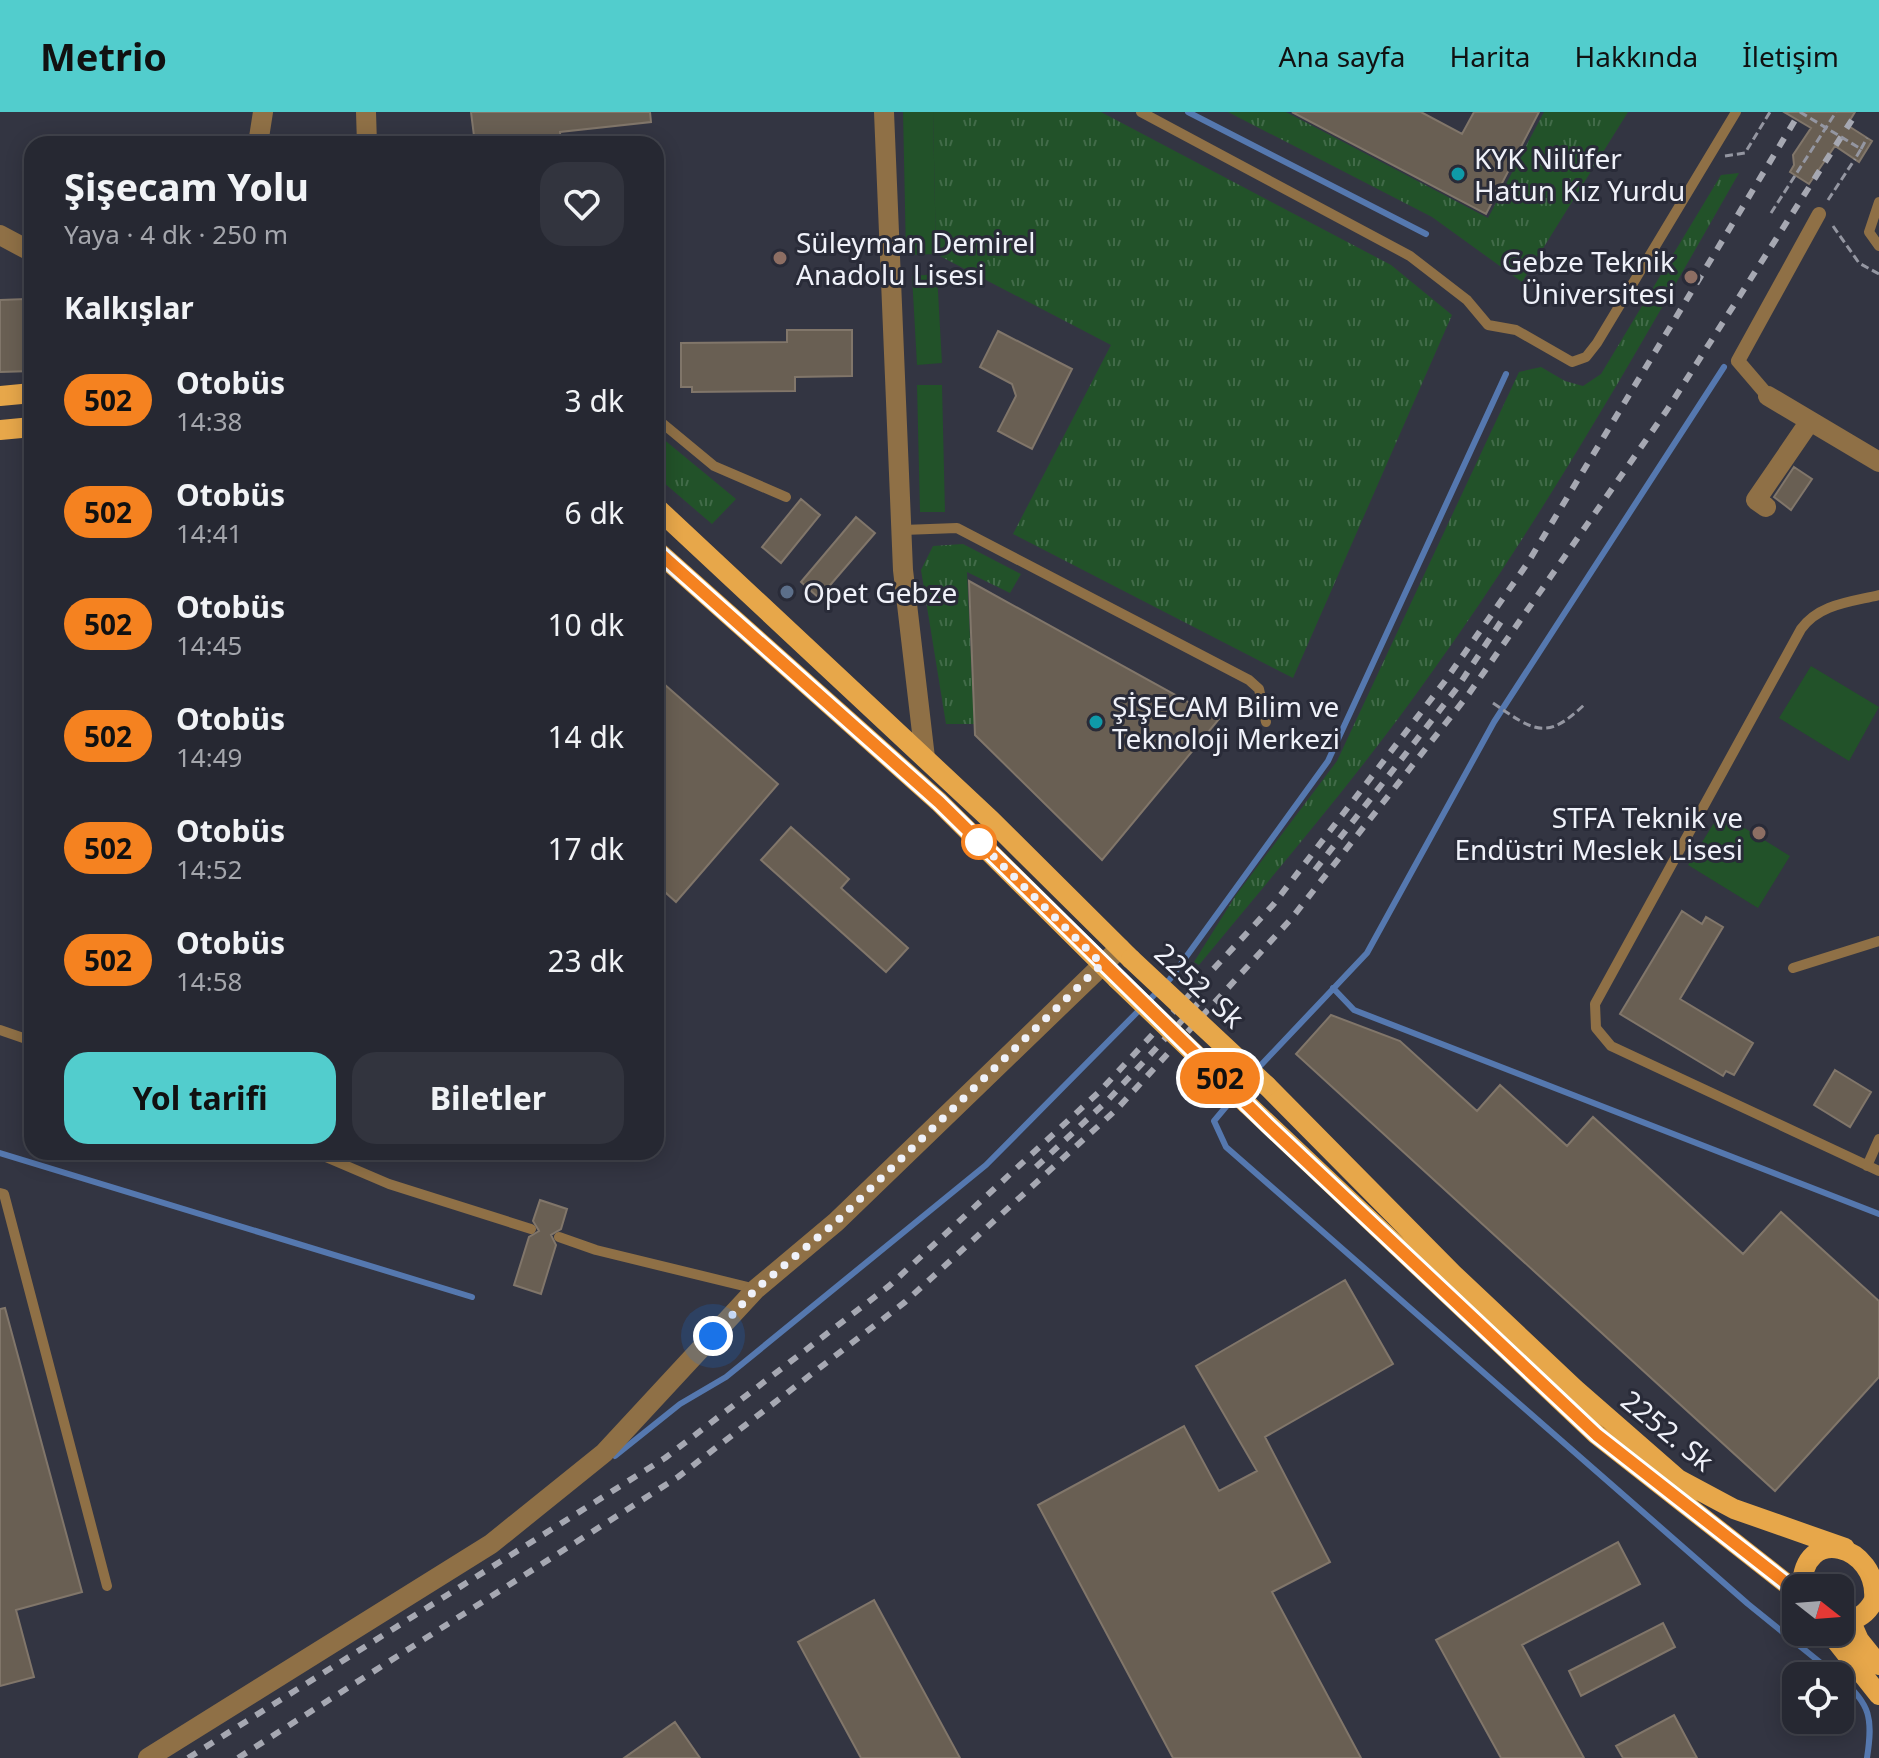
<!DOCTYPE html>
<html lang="tr">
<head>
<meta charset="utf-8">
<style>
  body { margin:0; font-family:"Noto Sans",sans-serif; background:#32343e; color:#f1f3f6; height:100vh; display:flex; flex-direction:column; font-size:30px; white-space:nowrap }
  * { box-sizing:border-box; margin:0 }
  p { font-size:26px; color:#a4a6ac }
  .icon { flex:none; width:44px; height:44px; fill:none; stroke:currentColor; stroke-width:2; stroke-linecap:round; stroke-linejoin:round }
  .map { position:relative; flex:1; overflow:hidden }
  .sheet { position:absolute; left:24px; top:24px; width:640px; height:1024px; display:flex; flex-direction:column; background:#262832; border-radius:24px; box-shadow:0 4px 20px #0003,0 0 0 2px #42444d }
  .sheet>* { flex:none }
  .badge { padding:0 16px; border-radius:26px; font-size:28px; line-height:52px }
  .needle { width:52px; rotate:107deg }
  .fabs { position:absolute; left:1782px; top:1462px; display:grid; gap:16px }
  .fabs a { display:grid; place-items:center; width:72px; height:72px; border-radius:16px; background:#262832; box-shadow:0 4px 20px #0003,0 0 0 2px #42444d; font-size:40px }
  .you { position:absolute; width:40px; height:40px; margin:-20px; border:6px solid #fff; border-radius:50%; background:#1a73e8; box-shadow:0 0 0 12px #1a73e833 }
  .map>.badge { position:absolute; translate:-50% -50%; box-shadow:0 0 0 4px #fff }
  h2 { padding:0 40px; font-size:30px; line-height:72px }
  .round { display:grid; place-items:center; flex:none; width:84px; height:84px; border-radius:24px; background:#32343e }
  .summary { display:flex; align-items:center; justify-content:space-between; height:136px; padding:0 40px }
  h1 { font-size:38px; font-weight:700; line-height:60px }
  .primary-button { display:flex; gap:16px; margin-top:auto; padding:16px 40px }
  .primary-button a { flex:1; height:92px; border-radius:24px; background:#52cdcd; color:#111; font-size:32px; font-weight:700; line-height:92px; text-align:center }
  .primary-button a+a { background:#32343e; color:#f1f3f6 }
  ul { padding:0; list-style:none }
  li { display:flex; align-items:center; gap:24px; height:112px; padding:0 40px }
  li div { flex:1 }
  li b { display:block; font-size:30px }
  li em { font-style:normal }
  li .badge { min-width:88px; font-weight:700; text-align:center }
  header { display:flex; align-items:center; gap:48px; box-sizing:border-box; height:112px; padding:0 40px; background:#52cdcd; color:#111 }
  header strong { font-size:38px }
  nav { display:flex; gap:44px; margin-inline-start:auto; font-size:28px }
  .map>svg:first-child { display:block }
</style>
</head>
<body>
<header>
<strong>Metrio</strong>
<nav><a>Ana sayfa</a><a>Harita</a><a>Hakkında</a><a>İletişim</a></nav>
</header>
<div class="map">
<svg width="1879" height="1646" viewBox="0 0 1879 1646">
  <defs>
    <pattern id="grass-tufts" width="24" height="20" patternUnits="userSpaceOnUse" patternTransform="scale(2)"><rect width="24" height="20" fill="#225229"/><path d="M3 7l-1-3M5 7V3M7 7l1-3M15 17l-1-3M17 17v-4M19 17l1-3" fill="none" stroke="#426b49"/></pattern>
  </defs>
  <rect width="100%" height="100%" fill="#333542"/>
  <path fill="url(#grass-tufts)" d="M933 0H1101L1391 153 1452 203 1293 566 1013 422 1111 233 936 142Z
    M1228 0H1286L1488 106 1544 0H1628L1522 170 1432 105Z
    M1739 61C1642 231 1546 401 1432 560 1360 662 1278 757 1199 853L1194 850 1236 783 1337 649 1519 260 1541 255 1565 269 1583 274 1601 262 1721 63Z
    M656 321 736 387 712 412 656 364Z
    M963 432 1021 462 1010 481 967 460 974 612H946L921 458 933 434Z"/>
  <path fill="#225229" d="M903 0H933L936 142 906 143Z
    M937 162 942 251 917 253 912 164Z
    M917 273H942L945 400H920Z
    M1811 554 1879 595 1849 649 1779 606Z
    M1720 701 1790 744 1758 796 1688 753Z"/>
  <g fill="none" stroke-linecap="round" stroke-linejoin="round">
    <path stroke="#5578af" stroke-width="6" d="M1188 0 1426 122
      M1724 255 1494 610 1367 841 1261 953 1214 1009 1226 1035 1748 1492 1837 1564
      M1333 876 1354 898 1879 1102
      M0 1041 472 1185
      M615 1344 680 1292 726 1265 986 1053 1170 867 1328 649 1506 262
      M1840 1566C1871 1592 1873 1607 1867 1646"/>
  </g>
  <path fill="#695f53" stroke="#81766a" stroke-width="2" d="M471 0H650L651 10 560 20 561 32H475Z
    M1292 0H1421L1462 22 1474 0H1539L1486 102Z
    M1784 0H1855L1847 13 1872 29 1859 50 1835 34 1809 72 1790 60 1794 53 1793 43 1811 16Z
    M26 187 28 220H32V259L0 260V188Z
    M787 218H852V264L795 265V279L692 280V275H681V231L787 230Z
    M998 219 1072 257 1032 337 998 319 1016 284 1012 272 980 255Z
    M1794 355 1812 367 1791 398 1774 385Z
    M801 387 820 403 781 451 762 435Z
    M856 405 875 421 819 486 801 470Z
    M969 469 1219 607 1102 748 975 623Z
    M656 565 778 672 676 790 656 772Z
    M791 715 849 767 841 776 908 836 886 860 761 748Z
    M1682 799 1702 812 1706 805 1723 815 1680 887 1753 931 1734 963 1726 959 1723 964 1620 902Z
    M1331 903 1400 929 1477 999 1500 973 1567 1034 1593 1005 1743 1142 1781 1100 1879 1189V1265L1775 1379 1296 942Z
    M1835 958 1871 980 1850 1015 1814 993Z
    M540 1088 567 1097 561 1117 551 1123 556 1133 541 1182 514 1173 529 1125 539 1119 533 1109Z
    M1345 1168 1393 1252 1265 1325 1330 1450 1272 1480 1361 1646H1173L1038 1393 1184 1314 1219 1379 1257 1359 1196 1254Z
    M5 1196 82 1480 16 1498 34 1565 0 1574V1197Z
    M1618 1430 1640 1472 1522 1533 1584 1646H1501L1436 1528Z
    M874 1488 960 1646H861L798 1530Z
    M1663 1511 1675 1535 1581 1584 1569 1559Z
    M1674 1603 1697 1646H1623L1616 1634Z
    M675 1610 700 1646H624Z"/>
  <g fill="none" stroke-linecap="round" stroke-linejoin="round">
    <path stroke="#9496a1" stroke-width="3" stroke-dasharray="8 4" stroke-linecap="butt" d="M1861 37 1867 26
      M1725 44 1745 41 1770 0
      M1828 88 1855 47
      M1771 101 1836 0
      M1833 114 1859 151 1879 162
      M1493 591C1535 620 1547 629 1586 591"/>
    <path stroke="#8f7046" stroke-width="10" d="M1141 0 1410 144 1467 188 1488 213 1516 218 1572 250 1586 245 1597 231 1736 0
      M1879 90 1869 120 1879 134
      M656 306 714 354 786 385
      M903 418 957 416 1249 568 1259 577 1266 610
      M1879 483C1850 490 1819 492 1801 517L1595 892 1596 916 1611 934 1879 1059
      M1793 856 1879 829
      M0 918 32 929
      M314 1040 389 1072 531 1117
      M1867 1054 1879 1027
      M0 1081 4 1082 107 1474
      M559 1125 596 1138 756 1177"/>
    <path stroke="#8f7046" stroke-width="14" d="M1768 284 1738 249 1819 102"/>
    <path stroke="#8f7046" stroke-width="20" d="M366 0 367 32
      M884 0 903 458 925 646
      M258 32 263 0
      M0 123 32 140
      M1768 284 1879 350
      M1766 395 1756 388 1810 309
      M148 1646 491 1432 604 1341 756 1177 836 1110 1120 836"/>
    <path stroke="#e7a74a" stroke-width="20" d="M0 284 32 281
      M0 318 32 315
      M656 395 991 708 1131 847
      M656 438 939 690 1117 867
      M1267 974 1453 1162 1575 1277 1678 1367 1734 1397 1845 1436
      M1247 992 1597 1323 1796 1479
      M1802 1476C1802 1411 1879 1433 1874 1488 1867 1503 1855 1509 1840 1511
      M1851 1510 1859 1528 1879 1553
      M1829 1520 1879 1583"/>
    <path stroke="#a6a8b2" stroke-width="6" stroke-dasharray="10 10" stroke-linecap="butt" d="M1315 758 1457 576 1504 505
      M1036 1055 1108 988 1202 887
      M188 1646 665 1346 889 1174 1099 980 1273 793 1445 569 1527 452 1800 0
      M238 1646 678 1365 905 1190 1117 997 1291 807 1468 583 1667 298 1857 0"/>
    <path stroke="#9496a1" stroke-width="3" stroke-dasharray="8 4" stroke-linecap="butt" d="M1800 0 1861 37 1855 47"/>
    <path stroke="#e7a74a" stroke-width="20" d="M1131 847 1267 974
      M1117 867 1247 992"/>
  </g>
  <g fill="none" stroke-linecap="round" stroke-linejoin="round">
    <defs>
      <path id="line" d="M656 438 939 690 1268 1013 1597 1323 1796 1479"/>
    </defs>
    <use href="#line" stroke="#fff" stroke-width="18"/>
    <use href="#line" stroke="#f58220" stroke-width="12"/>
    <path stroke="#eff1f9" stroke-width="8" stroke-dasharray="0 14.4" d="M713 1224 756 1177 836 1110 1102 852 976 727 979 730"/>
  </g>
  <g fill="#0f9aa8" stroke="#292b38" stroke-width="3">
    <circle cx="1458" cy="62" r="8"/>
    <circle cx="1096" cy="610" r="8"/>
  </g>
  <g fill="#8d6e63" stroke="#292b38" stroke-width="3">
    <circle cx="780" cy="146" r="8"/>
    <circle cx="1691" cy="165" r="8"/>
    <circle cx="1759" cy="721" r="8"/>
  </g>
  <circle fill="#5c6f8a" stroke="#292b38" stroke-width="3" cx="787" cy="480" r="8"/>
  <circle fill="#fff" stroke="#f58220" stroke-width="4" cx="979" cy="730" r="16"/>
  <g text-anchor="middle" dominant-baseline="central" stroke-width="6" stroke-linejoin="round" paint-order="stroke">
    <g font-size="28" fill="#eff1f9" stroke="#292b38" text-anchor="start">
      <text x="1474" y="46">KYK Nilüfer<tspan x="1474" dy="32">Hatun Kız Yurdu</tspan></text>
      <text x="796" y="130">Süleyman Demirel<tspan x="796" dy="32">Anadolu Lisesi</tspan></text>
      <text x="1675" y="149" text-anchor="end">Gebze Teknik<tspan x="1675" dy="32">Üniversitesi</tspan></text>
      <text x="803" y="480">Opet Gebze</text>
      <text x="1112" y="594">ŞİŞECAM Bilim ve<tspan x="1112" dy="32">Teknoloji Merkezi</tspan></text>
      <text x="1743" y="705" text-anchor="end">STFA Teknik ve<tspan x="1743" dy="32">Endüstri Meslek Lisesi</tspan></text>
    </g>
    <g font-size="28" fill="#eff1f9" stroke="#292b38">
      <text transform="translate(1200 873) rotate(43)">2252. Sk</text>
      <text transform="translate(1668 1318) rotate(39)">2252. Sk</text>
    </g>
  </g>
</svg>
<div class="fabs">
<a><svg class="needle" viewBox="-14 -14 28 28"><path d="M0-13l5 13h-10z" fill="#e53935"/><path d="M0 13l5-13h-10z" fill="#a4a6ac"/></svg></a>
<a><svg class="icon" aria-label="locate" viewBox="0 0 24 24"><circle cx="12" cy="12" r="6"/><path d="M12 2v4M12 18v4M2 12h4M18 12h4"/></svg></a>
</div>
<div class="you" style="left:713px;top:1224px"></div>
<b class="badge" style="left:1220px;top:966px;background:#f58220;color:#111">502</b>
<section class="sheet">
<div class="summary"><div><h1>Şişecam Yolu</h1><p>Yaya · 4 dk · 250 m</p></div><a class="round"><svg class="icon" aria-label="heart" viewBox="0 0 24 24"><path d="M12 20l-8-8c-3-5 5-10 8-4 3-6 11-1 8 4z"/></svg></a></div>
<h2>Kalkışlar</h2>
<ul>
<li><span class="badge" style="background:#f58220;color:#111">502</span><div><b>Otobüs</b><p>14:38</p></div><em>3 dk</em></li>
<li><span class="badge" style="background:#f58220;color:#111">502</span><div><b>Otobüs</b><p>14:41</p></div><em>6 dk</em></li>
<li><span class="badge" style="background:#f58220;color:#111">502</span><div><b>Otobüs</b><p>14:45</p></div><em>10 dk</em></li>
<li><span class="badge" style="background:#f58220;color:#111">502</span><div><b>Otobüs</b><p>14:49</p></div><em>14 dk</em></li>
<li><span class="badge" style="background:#f58220;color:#111">502</span><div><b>Otobüs</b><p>14:52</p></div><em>17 dk</em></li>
<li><span class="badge" style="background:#f58220;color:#111">502</span><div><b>Otobüs</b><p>14:58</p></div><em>23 dk</em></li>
</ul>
<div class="primary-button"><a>Yol tarifi</a><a>Biletler</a></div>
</section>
</div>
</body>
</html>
